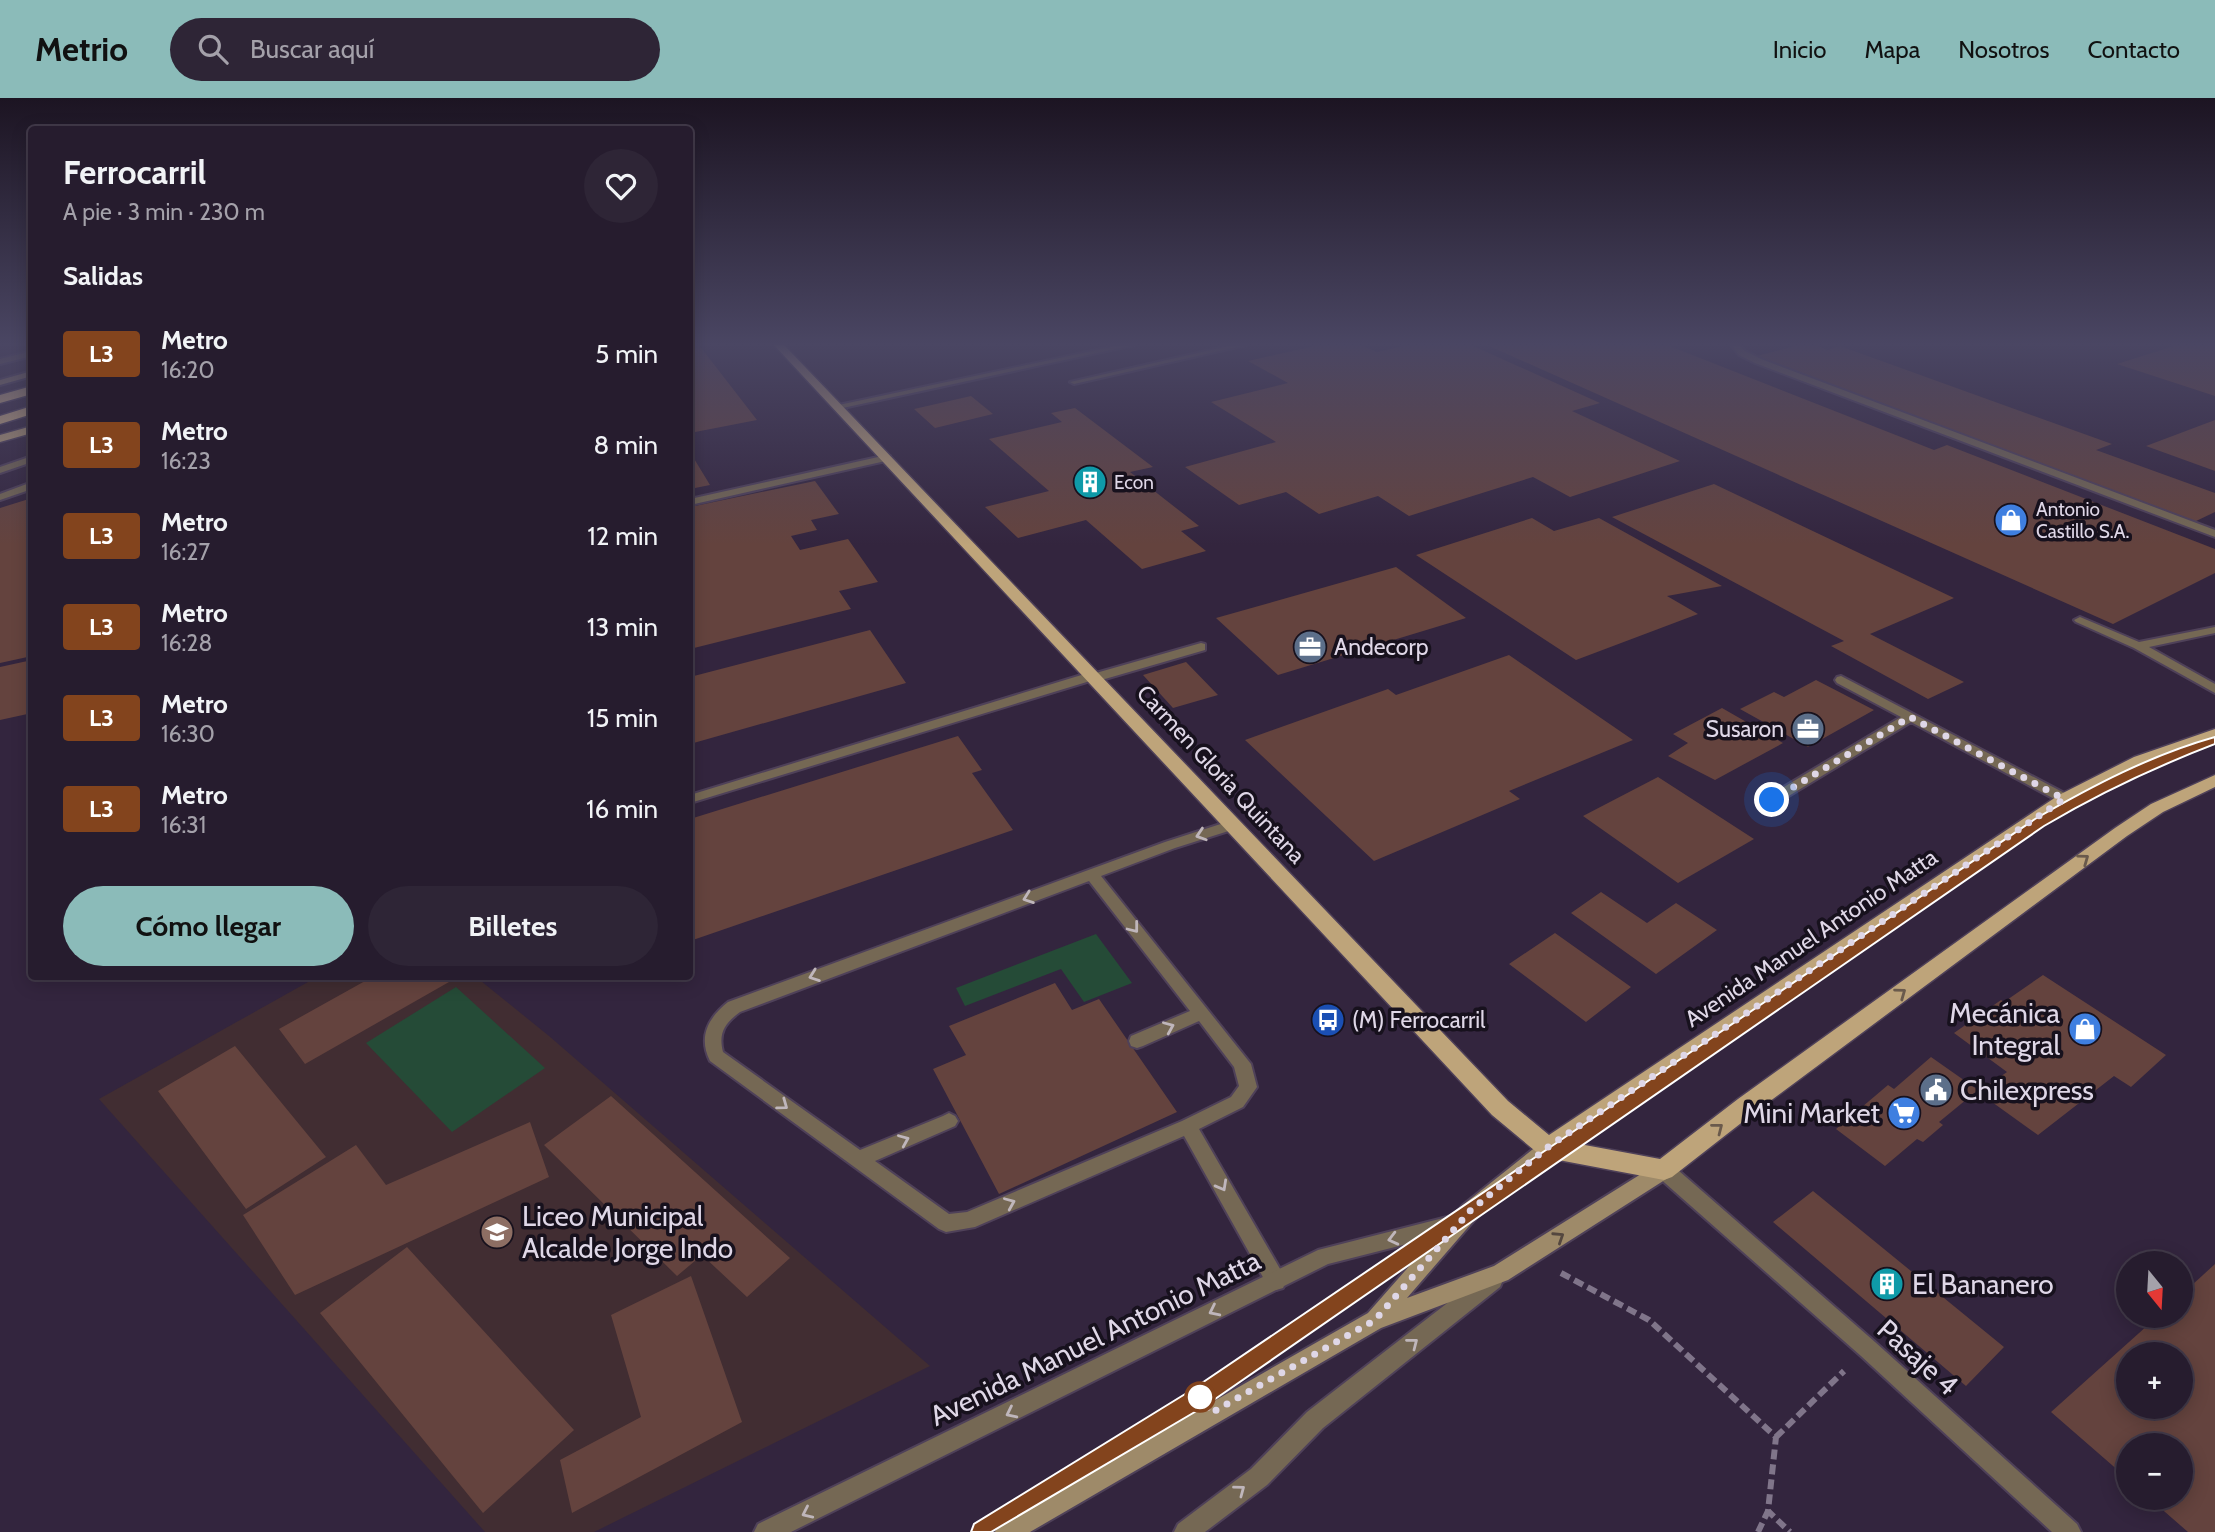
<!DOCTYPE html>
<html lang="es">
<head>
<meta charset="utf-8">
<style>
  body { margin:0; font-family:Cabin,sans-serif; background:#2e2536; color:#f1f3f6; height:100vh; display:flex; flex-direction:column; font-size:26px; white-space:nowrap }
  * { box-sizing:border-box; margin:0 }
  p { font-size:23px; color:#a4a1aa }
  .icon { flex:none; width:38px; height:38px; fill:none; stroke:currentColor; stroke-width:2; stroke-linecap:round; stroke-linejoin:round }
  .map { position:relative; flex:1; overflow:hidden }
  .drawer { position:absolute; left:28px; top:28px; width:665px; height:854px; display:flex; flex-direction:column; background:#261c2e; border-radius:7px; box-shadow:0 4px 18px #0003,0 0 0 2px #423a4a }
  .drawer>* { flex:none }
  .badge { padding:0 14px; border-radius:5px; font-size:24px; line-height:46px }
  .needle { width:46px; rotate:162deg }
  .controls { position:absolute; left:2116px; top:1153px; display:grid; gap:14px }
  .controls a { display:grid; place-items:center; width:77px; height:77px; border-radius:50%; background:#261c2e; box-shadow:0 4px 18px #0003,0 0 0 2px #423a4a; font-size:35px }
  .you { position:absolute; width:35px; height:35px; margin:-18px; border:5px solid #fff; border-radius:50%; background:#1a73e8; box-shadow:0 0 0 10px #1a73e833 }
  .map>.badge { position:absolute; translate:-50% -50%; box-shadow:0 0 0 4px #fff }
  h2 { padding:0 35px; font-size:26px; line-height:63px }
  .round { display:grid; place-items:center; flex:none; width:74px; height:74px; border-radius:37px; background:#2e2536 }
  .head { display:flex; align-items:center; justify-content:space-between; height:119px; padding:0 35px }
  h1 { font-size:33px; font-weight:700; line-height:52px }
  .cta { display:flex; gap:14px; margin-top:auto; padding:14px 35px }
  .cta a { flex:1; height:80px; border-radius:42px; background:#8bbbb9; color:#111; font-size:28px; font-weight:700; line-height:80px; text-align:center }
  .cta a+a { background:#2e2536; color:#f1f3f6 }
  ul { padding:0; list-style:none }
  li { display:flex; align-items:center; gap:21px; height:91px; padding:0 35px }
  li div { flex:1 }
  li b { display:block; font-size:26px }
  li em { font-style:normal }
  li .badge { min-width:77px; font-weight:700; text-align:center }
  header { display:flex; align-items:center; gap:42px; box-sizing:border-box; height:98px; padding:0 35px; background:#8bbbb9; color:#111 }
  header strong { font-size:33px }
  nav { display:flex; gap:38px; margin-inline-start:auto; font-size:24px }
  .search { width:490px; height:63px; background:#2e2536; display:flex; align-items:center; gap:18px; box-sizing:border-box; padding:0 24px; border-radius:38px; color:#a4a1aa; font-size:26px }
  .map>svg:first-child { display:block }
</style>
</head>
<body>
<header>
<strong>Metrio</strong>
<div class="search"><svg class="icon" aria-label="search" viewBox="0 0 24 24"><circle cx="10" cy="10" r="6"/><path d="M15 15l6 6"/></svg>Buscar aquí</div>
<nav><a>Inicio</a><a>Mapa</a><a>Nosotros</a><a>Contacto</a></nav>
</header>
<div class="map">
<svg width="2215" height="1434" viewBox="0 0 2215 1434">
  <rect width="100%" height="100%" fill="#33253e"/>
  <path fill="#412d32" d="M317 879H476L549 938 930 1268 594 1434H485L99 1001Z"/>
  <path fill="#254b37" d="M1096 836 1132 885 1084 904 1061 871 965 908 956 890Z
    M456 889 545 970 452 1034 366 945Z"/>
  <path fill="#64433e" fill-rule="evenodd" d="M699 247 757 322 690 335V248Z
    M1319 247H1361L1377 254 1408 247H1471L1600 305 1572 313 1680 363 1570 399 1533 379 1409 418 1378 398 1319 416 1286 394 1239 407 1185 369 1276 344 1211 304 1288 285 1248 263Z
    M1487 247H1667L1934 352 1947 347 2215 451V475L2113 526Z
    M1799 247H1815L1828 252 1840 248 2112 346 2096 352 2215 395V414L2194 424 1757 258Z
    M2177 247H2215V298L2117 266Z
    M971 298 993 316 935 330 914 311Z
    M1075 310 1153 369 1130 374 1199 428 1181 433 1206 453 1142 471 1086 422 1018 440 985 409 1049 393 989 341 1062 324 1051 315Z
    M2215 322V373L2146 348Z
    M690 354 710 387 690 391Z
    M815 383 839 416 811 422 817 432 791 438 800 452 848 441 878 484 839 493 851 511 690 551V409Z
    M1714 386 1954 500 1870 536 1964 584 1928 601 1831 548 1844 543 1612 419Z
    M32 400V558L0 565V410Z
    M1532 420 1554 433 1599 420 1722 488 1667 498 1698 516 1576 562 1416 457Z
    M1396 469 1466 520 1278 577 1216 520Z
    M870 532 906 585 690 646V579Z
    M1509 557 1633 642 1509 693 1520 701 1374 763 1245 642 1388 591 1396 597Z
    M32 562V615L0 622V569Z
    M1186 564 1218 597 1173 610 1143 577Z
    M1816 582 1874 612 1808 649 1740 611 1774 594 1784 599Z
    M1722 610 1783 645 1715 682 1668 658 1688 645 1673 636Z
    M958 638 982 672 972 675 1013 732 690 843V721Z
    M1658 679 1754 741 1678 785 1583 718Z
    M1601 794 1647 825 1676 805 1717 832 1656 876 1571 815Z
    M1555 835 1631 889 1586 924 1509 866Z
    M2043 877 2166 957 2131 989 2114 978 2038 1037 1978 994 2007 974 1954 935 2001 902 2004 904Z
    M374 878H444L449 884 305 966 279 931Z
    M1055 885 1072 912 1099 901 1177 1014 999 1096 933 971 966 957 949 928Z
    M235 948 326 1059 246 1111 158 993Z
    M1931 959 1978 992 1939 1024 1943 1027 1923 1044 1917 1041 1885 1068 1836 1031 1888 987 1894 991Z
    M611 998 790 1160 747 1199 702 1157 677 1178 544 1047Z
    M530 1024 549 1079 295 1197 243 1117 356 1047 386 1087Z
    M1813 1093 2004 1249 1966 1288 1773 1124Z
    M407 1149 574 1332 483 1415 320 1215Z
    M2215 1166V1434H2188L2149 1400H2180V1348H2128V1381L2051 1314 2158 1218H2180V1198ZM2128 1256H2180V1309H2128Z
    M691 1178 742 1324 572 1415 560 1362 641 1319 611 1217Z"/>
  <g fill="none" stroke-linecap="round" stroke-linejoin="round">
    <defs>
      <path id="service" d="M1233 247H1246L1074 286 1070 284Z
        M1731 247H1739L1745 253 1761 261 2215 432V439L1755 265 1739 257Z
        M887 357 890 358V362L690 407V401Z
        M32 384V391L0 402V396Z
        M2080 519 2139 544 2215 529V535L2149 549 2215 586V595L2134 550 2076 524 2074 522Z
        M1201 545 1205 546V552L1098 583H1090L690 705V697L1088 575H1096Z
        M1841 578 2070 698 2072 701 2070 704H2060L1911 624 1777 705H1767L1765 702 1767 699 1901 619 1837 585 1835 582 1837 579Z
        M1233 722 1238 724 1240 727 1238 730 1175 750 1101 778 1251 966 1257 989 1243 1009 1199 1031 1283 1176 1286 1183 1283 1190 1276 1192 1269 1190 1184 1038 975 1129 946 1134 939 1131 710 963C698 939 708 920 728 904L1165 744ZM1089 783 1190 913 1131 938 1129 943 1131 948 1137 950 1143 948 1199 923 1234 969 1239 988 1231 999 1182 1023 967 1114 949 1116 875 1063 955 1028 958 1023 955 1018 949 1015 943 1018 860 1052 723 954C718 935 725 925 740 914Z"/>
      <path id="minor" d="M1664 1064 1671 1066 1875 1244 2077 1426 2081 1434H2052L1861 1258 1657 1078 1655 1072 1657 1066Z"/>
      <path id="tertiary" d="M1120 247H1134L838 311 834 308Z
        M32 253V258L0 266V261Z
        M32 358V364L0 375V369Z
        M1459 1116 1466 1119 1469 1125 1466 1131 1328 1166 791 1434H754L758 1426 1318 1152Z
        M1493 1173 1500 1175 1503 1182 1500 1189 1323 1330 1267 1387 1205 1434H1174L1178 1426 1251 1371 1307 1314 1486 1175Z"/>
      <path id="secondary" d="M32 273V278L0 287V282Z
        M1548 1042 1554 1044 1557 1050 1554 1056 1477 1119 1407 1200 1494 1168 1657 1066 1664 1064 1671 1066 1673 1072 1671 1078 1508 1182 1381 1230 1030 1434H995L999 1426 1368 1215 1463 1107 1542 1044Z"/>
      <path id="primary" d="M774 247H784L1508 1003 1549 1037 2059 697 2134 659 2215 631V642L2146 667 2071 705 1574 1045 1660 1061 1738 1001 2115 730 2151 706 2215 677V689L2163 714 2127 738 1754 1015 1672 1079 1664 1082 1548 1060 1540 1057 1492 1017Z
        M32 328V335L0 344V337Z"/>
      <path id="motorway" d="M32 288V296L0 305V297Z
        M32 308V316L0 326V318Z"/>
    </defs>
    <use href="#service" stroke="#4f4159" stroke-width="4"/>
    <use href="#minor" stroke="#4f4159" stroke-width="4"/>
    <use href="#tertiary" stroke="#4f4159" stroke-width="4"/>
    <use href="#secondary" stroke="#4f4159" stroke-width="4"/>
    <use href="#primary" stroke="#4f4159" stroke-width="3"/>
    <use href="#motorway" stroke="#4f4159" stroke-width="3"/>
    <path stroke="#80758a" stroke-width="6" stroke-dasharray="10 5" stroke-linecap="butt" d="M1561 1175 1649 1222 1776 1339 1768 1413 1790 1434
      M1776 1339 1844 1273
      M1758 1434 1768 1413"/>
    <use href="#service" fill="#756854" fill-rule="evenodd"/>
    <use href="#minor" fill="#756854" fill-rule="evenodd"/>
    <use href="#tertiary" fill="#756854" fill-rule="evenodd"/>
    <use href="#secondary" fill="#9e8a69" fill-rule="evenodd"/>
    <use href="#primary" fill="#bea47a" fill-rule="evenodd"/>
    <use href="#motorway" fill="#dbbb88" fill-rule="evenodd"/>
  </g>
  <defs><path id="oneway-chevron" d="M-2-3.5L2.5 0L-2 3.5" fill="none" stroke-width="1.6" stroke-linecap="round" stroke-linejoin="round" transform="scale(1.75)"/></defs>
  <g stroke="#bfb6bb">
    <use href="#oneway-chevron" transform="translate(1201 737) rotate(162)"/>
    <use href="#oneway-chevron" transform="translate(1028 800) rotate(160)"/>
    <use href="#oneway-chevron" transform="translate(1134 830) rotate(52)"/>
    <use href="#oneway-chevron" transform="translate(814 878) rotate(160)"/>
    <use href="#oneway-chevron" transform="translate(1169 929) rotate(-23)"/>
    <use href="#oneway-chevron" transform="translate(783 1007) rotate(36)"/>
    <use href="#oneway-chevron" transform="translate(904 1042) rotate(-23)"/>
    <use href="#oneway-chevron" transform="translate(1222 1088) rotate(61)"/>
    <use href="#oneway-chevron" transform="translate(1010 1105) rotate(-23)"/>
    <use href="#oneway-chevron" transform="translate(1393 1141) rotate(166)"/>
    <use href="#oneway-chevron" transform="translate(1214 1213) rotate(154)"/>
    <use href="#oneway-chevron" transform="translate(1413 1245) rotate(-38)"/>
    <use href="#oneway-chevron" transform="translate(1011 1315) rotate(154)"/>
    <use href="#oneway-chevron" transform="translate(1240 1392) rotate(-37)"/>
    <use href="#oneway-chevron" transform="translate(807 1415) rotate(155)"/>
  </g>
  <g stroke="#6a5a4c">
    <use href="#oneway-chevron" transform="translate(2084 761) rotate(-36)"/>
    <use href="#oneway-chevron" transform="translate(1901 895) rotate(-36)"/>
    <use href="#oneway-chevron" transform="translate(1718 1030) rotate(-38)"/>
  </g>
  <use stroke="#54473f" href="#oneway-chevron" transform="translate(1559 1139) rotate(-33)"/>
  <linearGradient id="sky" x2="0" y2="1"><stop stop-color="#1c1422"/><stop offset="0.55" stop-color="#4a4663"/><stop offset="1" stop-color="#4a4663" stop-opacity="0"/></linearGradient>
  <rect width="2215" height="447" fill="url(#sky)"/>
  <path fill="#83441d" stroke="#fff" stroke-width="2" d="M2215 639V646C2155 669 2103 693 2044 728L1205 1308 991 1434H971L974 1426 1190 1293 2035 721C2092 688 2151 657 2215 639Z"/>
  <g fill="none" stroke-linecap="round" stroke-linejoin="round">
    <path stroke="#dfd7e7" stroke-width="7" stroke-dasharray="0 12.6" d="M1200 1299 1211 1315 1375 1222 1470 1113 1548 1049 2064 701 1910 619 1772 702"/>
  </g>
  <defs>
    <symbol id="building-disc" viewBox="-11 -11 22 22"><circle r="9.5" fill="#0f9aa8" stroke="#17111d"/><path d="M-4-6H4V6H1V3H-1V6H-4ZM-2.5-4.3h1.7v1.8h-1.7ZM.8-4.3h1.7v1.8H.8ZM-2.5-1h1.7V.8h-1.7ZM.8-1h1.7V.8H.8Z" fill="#fff"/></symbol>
    <symbol id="shop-disc" viewBox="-11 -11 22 22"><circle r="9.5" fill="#3f7fe0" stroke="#17111d"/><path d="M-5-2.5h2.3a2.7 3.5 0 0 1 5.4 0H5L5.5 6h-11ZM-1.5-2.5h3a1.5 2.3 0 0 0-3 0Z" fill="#fff"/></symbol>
    <symbol id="office-disc" viewBox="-11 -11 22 22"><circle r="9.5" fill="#5c6f8a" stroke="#17111d"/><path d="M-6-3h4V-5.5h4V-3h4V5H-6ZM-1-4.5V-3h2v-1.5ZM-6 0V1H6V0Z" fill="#fff"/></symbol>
    <symbol id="bus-disc" viewBox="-11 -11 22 22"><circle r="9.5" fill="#1a4fb4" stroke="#17111d"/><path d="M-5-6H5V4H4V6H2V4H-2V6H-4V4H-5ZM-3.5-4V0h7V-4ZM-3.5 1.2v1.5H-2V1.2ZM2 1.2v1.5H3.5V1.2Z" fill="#fff"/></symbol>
    <symbol id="civic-disc" viewBox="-11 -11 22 22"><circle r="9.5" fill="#5c6f8a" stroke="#17111d"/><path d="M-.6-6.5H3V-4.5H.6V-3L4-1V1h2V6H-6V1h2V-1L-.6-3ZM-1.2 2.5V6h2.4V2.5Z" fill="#fff"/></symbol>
    <symbol id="supermarket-disc" viewBox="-11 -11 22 22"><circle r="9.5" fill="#3f7fe0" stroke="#17111d"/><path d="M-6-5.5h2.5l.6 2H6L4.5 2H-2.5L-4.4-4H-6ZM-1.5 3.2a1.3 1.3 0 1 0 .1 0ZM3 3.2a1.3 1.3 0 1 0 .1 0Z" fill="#fff"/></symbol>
    <symbol id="school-disc" viewBox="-11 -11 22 22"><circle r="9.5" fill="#8d6e63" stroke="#17111d"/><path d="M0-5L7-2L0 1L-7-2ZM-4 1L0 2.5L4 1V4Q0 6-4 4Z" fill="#fff"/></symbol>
  </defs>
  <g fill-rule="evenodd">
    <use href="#building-disc" x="1071" y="365" width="38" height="38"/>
    <use href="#shop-disc" x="1992" y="403" width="38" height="38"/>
    <use href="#office-disc" x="1291" y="530" width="38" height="38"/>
    <use href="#office-disc" x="1789" y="612" width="38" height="38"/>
    <use href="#bus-disc" x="1309" y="903" width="38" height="38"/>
    <use href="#shop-disc" x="2066" y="912" width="38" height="38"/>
    <use href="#civic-disc" x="1917" y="973" width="38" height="38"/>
    <use href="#supermarket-disc" x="1885" y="996" width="38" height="38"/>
    <use href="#school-disc" x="478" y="1115" width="38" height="38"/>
    <use href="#building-disc" x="1868" y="1167" width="38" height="38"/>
  </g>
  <circle fill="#fff" stroke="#83441d" stroke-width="3.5" cx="1200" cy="1299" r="14"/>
  <g text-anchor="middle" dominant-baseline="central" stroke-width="7" stroke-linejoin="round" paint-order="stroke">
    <g font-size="19" fill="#dfd7e7" stroke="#17111d" text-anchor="start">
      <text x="1114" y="384">Econ</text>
      <text x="2036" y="411">Antonio<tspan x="2036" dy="22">Castillo S.A.</tspan></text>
    </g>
    <g font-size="23" fill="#dfd7e7" stroke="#17111d" text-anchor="start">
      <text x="1334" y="549">Andecorp</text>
      <text x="1784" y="631" text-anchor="end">Susaron</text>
      <text x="1352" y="922">(M) Ferrocarril</text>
    </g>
    <g font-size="23" fill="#dfd7e7" stroke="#17111d">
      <text transform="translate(1221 676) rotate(47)">Carmen Gloria Quintana</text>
      <text transform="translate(1811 840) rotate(-34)">Avenida Manuel Antonio Matta</text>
    </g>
    <g font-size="28" fill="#dfd7e7" stroke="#17111d" text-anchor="start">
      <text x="2060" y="915" text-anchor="end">Mecánica<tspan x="2060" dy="32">Integral</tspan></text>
      <text x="1960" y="992">Chilexpress</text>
      <text x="1880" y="1015" text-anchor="end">Mini Market</text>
      <text x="522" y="1118">Liceo Municipal<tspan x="522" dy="32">Alcalde Jorge Indo</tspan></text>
      <text x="1912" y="1186">El Bananero</text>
    </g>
    <g font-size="28" fill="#dfd7e7" stroke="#17111d">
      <text transform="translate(1095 1240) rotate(-26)">Avenida Manuel Antonio Matta</text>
      <text transform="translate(1918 1259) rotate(42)">Pasaje 4</text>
    </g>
  </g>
</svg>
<div class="controls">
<a><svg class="needle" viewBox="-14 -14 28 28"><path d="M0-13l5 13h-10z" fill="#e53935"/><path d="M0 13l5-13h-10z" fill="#a4a1aa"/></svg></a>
<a>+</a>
<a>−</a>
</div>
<div class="you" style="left:1772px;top:702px"></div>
<section class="drawer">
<div class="head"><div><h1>Ferrocarril</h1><p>A pie · 3 min · 230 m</p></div><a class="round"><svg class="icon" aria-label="heart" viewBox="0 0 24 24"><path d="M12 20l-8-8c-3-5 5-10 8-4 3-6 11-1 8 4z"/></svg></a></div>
<h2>Salidas</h2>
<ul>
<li><span class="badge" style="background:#83441d;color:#fff">L3</span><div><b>Metro</b><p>16:20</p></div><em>5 min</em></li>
<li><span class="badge" style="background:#83441d;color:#fff">L3</span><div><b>Metro</b><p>16:23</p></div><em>8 min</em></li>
<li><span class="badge" style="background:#83441d;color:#fff">L3</span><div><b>Metro</b><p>16:27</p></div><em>12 min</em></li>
<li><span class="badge" style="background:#83441d;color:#fff">L3</span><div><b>Metro</b><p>16:28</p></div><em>13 min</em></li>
<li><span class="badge" style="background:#83441d;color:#fff">L3</span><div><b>Metro</b><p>16:30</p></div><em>15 min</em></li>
<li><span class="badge" style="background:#83441d;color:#fff">L3</span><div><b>Metro</b><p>16:31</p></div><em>16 min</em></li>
</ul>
<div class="cta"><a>Cómo llegar</a><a>Billetes</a></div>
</section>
</div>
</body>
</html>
